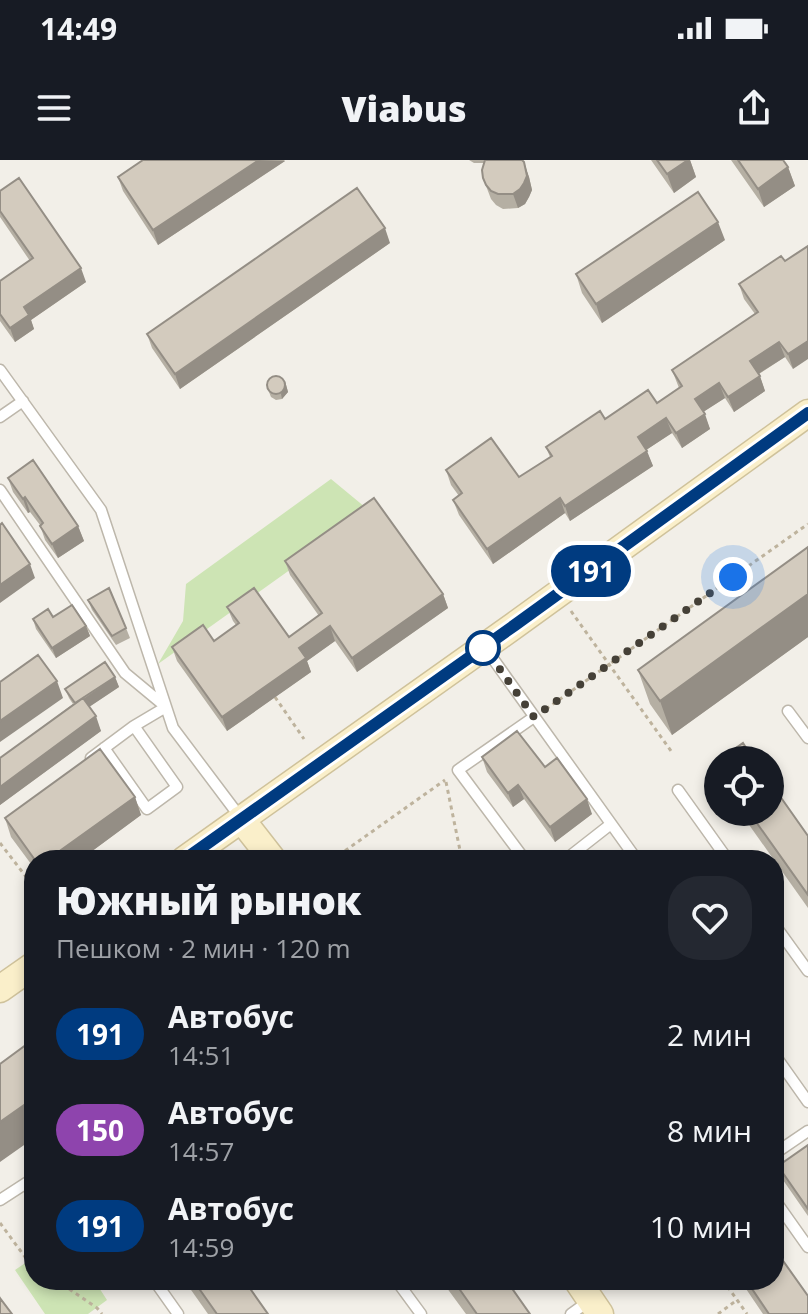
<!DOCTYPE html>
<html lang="ru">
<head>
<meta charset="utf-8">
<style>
  body { margin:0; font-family:"Open Sans",sans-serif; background:#242831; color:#f1f3f6; height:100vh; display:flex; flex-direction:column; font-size:30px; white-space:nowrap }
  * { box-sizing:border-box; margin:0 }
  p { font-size:26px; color:#9ea1a6 }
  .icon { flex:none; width:44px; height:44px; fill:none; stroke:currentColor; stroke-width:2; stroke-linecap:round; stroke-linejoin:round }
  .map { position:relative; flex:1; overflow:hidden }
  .sheet { position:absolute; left:24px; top:690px; width:760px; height:440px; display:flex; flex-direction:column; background:#171b24; border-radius:32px; box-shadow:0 4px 12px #0003 }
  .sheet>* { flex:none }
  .badge { padding:0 16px; border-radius:26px; font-size:28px; line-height:52px }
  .buttons { position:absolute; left:704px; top:586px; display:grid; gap:16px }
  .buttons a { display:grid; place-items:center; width:80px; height:80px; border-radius:50%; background:#171b24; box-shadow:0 4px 12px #0003; font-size:40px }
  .you { position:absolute; width:40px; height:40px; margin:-20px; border:6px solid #fff; border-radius:50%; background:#1a73e8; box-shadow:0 0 0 12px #1a73e833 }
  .map>.badge { position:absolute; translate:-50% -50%; box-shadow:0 0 0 4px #fff }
  .round { display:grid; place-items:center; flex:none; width:84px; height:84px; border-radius:32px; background:#242831 }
  .headline { display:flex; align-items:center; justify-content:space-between; height:136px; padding:0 32px }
  h1 { font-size:38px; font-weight:800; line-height:60px }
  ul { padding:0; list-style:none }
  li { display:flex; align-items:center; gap:24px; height:96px; padding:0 32px }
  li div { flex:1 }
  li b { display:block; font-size:30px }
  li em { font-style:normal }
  li .badge { min-width:88px; font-weight:700; text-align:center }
  .status { display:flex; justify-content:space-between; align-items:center; height:56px; padding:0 40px; background:#171b24; direction:ltr }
  .status svg { height:22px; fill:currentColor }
  header { display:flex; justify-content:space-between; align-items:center; height:104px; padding:0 32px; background:#171b24; font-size:36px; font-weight:800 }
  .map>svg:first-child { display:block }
</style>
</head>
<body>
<div class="status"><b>14:49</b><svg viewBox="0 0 49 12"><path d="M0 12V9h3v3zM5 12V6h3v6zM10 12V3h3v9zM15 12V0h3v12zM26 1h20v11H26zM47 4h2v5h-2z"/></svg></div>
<header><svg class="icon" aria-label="menu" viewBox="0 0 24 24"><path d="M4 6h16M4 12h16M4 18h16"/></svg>Viabus<svg class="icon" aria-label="share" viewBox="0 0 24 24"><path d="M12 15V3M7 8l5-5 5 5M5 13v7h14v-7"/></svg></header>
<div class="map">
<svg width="808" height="1154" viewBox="0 0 808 1154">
  <rect width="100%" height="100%" fill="#f2efe8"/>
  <path fill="#cde4b4" d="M331 319 371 352 158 504 183 461 186 424Z
    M34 1097V1120H94L107 1140 88 1154H45L15 1110Z"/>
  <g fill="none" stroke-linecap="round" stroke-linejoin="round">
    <defs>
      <path id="lane" d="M0 210 101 350 173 568 240 657
        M0 257 23 241
        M0 330 125 513 166 547 134 566 91 598
        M486 489 637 700
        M788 551 808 578
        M104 588 147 649 177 627 134 566
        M678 630 728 700
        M525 700 458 610 534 557
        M565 700 611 664
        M774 764 808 811
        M774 894 808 942
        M774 994 808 971
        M774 1039 808 1087
        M0 1040 34 1018
        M154 1120 178 1154
        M396 1120 421 1154
        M571 1154 589 1141"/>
      <path id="secondary" d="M241 659 273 700
        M184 700 515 465 808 253
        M0 829 34 805
        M577 1120 600 1154"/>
    </defs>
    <use href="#lane" stroke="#bdb7ab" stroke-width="13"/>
    <use href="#secondary" stroke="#cfc29b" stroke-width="29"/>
    <path stroke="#beb39d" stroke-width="3" stroke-dasharray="4 4" stroke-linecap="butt" d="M571 451 671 591
      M275 537 304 579
      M546 549 808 364
      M446 622 462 700
      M0 683 34 727
      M332 700 445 620
      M0 1063 28 1101 34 1105
      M56 1120 97 1148 102 1154
      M723 1120 747 1154
      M718 1154 737 1140"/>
    <use href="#lane" stroke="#fff" stroke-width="10"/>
    <use href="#secondary" stroke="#faefca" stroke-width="26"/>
  </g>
  <path fill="#b5afa3" d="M143 0H284L285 1 158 85 123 31 118 17Z
    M469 0H522L529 17 532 30 529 37 525 44 518 48 503 49 496 45 491 39 483 18 484 3H474Z
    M651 0H690L696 17 674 33Z
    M731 0H783L788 7 795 26 764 47Z
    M0 31 86 122 31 160 34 169 15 182 0 161V121L30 101 0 57Z
    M725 80 602 163 582 133 576 114Z
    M390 83 180 229 152 188 147 174Z
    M781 96 793 209 785 197 759 214 765 231 734 252 725 238 703 252 710 269 682 288 672 273 646 290 653 306 570 361 565 353 493 404 459 355 453 340 459 336 451 325 446 310 519 317 550 297 546 287 605 259 657 243 679 228 672 210 755 154 744 139 739 124Z
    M285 221 288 232 282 239 276 240 271 237 269 232Z
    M8 318 78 366 84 381 58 398 45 380 40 365 30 352 28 353 13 332Z
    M808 387V477L672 575 650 544 638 510Z
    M285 401 443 434 448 448 357 512 335 481 307 501 311 512 227 571 177 501 172 487 214 481 236 465 233 461 227 447 289 477 319 456 290 415Z
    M88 440 126 468 130 478 116 485 92 450Z
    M53 457 86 466 90 476 56 498 36 469 33 459Z
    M115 517 119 527 89 547 101 571 0 645V598L73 544 69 538 65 529Z
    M482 597 545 607 592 654 555 682 524 639 513 647 487 612Z
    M135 637 141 655 80 700H34V708L11 677 5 658Z
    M740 652H770L808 676V748Z
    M808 985V1056L783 1020 778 1006Z
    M184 1120H244L268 1154H208Z
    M441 1120H506L530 1154H466Z
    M740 1120H774L808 1154H763Z"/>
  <path fill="#948e85" d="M259 0 285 1 158 85 153 70Z
    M688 0H690L696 17 674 33 667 14Z
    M524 2 529 17 532 30 529 37 525 44 518 48 513 34Z
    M788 7 795 26 764 47 758 29Z
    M718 62 725 80 602 163 596 144Z
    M385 68 390 83 180 229 175 214Z
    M81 108 86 122 31 160 34 169 15 182 10 168 24 147Z
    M808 181V199L793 209 788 194Z
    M779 182 785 197 755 216 750 201Z
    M760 216 765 231 734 252 728 237Z
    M285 221 288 232 282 239 281 234Z
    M719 223 725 238 700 254 695 239Z
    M705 254 710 269 682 288 676 273Z
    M666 258 672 273 643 292 638 277Z
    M647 291 653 306 570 361 565 346Z
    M25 337 30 352 28 353 23 339Z
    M560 338 565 353 493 404 487 389Z
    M78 366 84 381 58 398 52 384Z
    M30 404 35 418 0 443V425Z
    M443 434 448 448 357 512 352 498Z
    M808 434V477L672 575 660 541Z
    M86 466 90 476 56 498 52 488Z
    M330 466 335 481 307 501 311 512 227 571 222 557 299 488Z
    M115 517 119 527 80 553 76 544Z
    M57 521 63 538 0 582V561Z
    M96 556 101 571 0 645V627Z
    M518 625 524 639 513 647 508 633Z
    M135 637 141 655 80 700H47Z
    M587 639 592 654 555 682 550 667Z
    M34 938V978L0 1002V962Z"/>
  <path fill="#d3cbbe" stroke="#948e85" stroke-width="2" d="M143 0H259L153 70 118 17Z
    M485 0H522L524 2 527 16 524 23 520 29 513 34H498L491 31 486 25 483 18 482 10Z
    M657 0H688L667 14Z
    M738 0H783L788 7 758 29Z
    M19 18 81 108 24 147 29 155 10 168 0 154V121L33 98 0 51V31Z
    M357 28 385 68 175 214 147 174Z
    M698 32 718 62 596 144 576 114Z
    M808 86V181L788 194 779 182 750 201 760 216 728 237 719 223 695 239 705 254 676 273 666 258 638 277 647 291 565 346 560 338 487 389 453 340 462 333 446 310 491 278 519 317 552 296 546 287 600 251 605 259 648 230 657 243 682 226 672 210 758 152 739 124 781 96 785 101Z
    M267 225a9 9 0 1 1 18 0a9 9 0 1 1-18 0Z
    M33 300 78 366 52 384 40 366 43 363 25 337 23 339 8 318Z
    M374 338 443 434 352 498 330 466 299 488 306 498 222 557 172 487 203 465 214 481 239 463 227 447 254 428 289 477 322 453 285 401Z
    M2 363 30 404 0 425V365Z
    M808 387V434L660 541 638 510Z
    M109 428 126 468 112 476 88 440Z
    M72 445 86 466 52 488 33 459 48 449 53 457Z
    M38 495 57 521 0 561V522Z
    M105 502 115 517 75 543 65 529Z
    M83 538 96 556 0 627V598Z
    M517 571 545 607 557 598 587 639 550 667 518 625 508 633 482 597Z
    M743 583 754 600H719Z
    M100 589 135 637 47 700H35L5 658Z
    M770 622 808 676V735L749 652H770Z
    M34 879V938L0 962V904Z
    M808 985V1049L778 1006Z
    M774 1088 808 1136V1154H769L746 1120H774Z
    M193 1120H244L268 1154H217Z
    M453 1120H506L530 1154H477Z
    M0 1138 12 1154H0Z"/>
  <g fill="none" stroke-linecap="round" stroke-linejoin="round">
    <defs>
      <path id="line" d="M184 700 515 465 808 253"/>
    </defs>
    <use href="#line" stroke="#fff" stroke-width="18"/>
    <use href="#line" stroke="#003b80" stroke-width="12"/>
    <path stroke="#454037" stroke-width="8" stroke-dasharray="0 14.4" d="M483 488 484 487 534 557 733 417"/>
  </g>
  <circle fill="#fff" stroke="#003b80" stroke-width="4" cx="483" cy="488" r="16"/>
</svg>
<div class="buttons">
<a><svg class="icon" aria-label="locate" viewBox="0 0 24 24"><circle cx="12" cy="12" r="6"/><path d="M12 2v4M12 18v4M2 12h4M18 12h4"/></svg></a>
</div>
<div class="you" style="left:733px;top:417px"></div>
<b class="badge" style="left:591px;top:411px;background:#003b80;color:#fff">191</b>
<section class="sheet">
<div class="headline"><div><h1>Южный рынок</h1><p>Пешком · 2 мин · 120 m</p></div><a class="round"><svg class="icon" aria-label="heart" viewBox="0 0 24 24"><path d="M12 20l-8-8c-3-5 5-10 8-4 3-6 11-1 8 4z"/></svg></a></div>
<ul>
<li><span class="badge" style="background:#003b80;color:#fff">191</span><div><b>Автобус</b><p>14:51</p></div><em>2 мин</em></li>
<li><span class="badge" style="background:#8e44ad;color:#fff">150</span><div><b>Автобус</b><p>14:57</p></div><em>8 мин</em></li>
<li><span class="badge" style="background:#003b80;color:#fff">191</span><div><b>Автобус</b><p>14:59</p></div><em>10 мин</em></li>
</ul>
</section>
</div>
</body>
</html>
